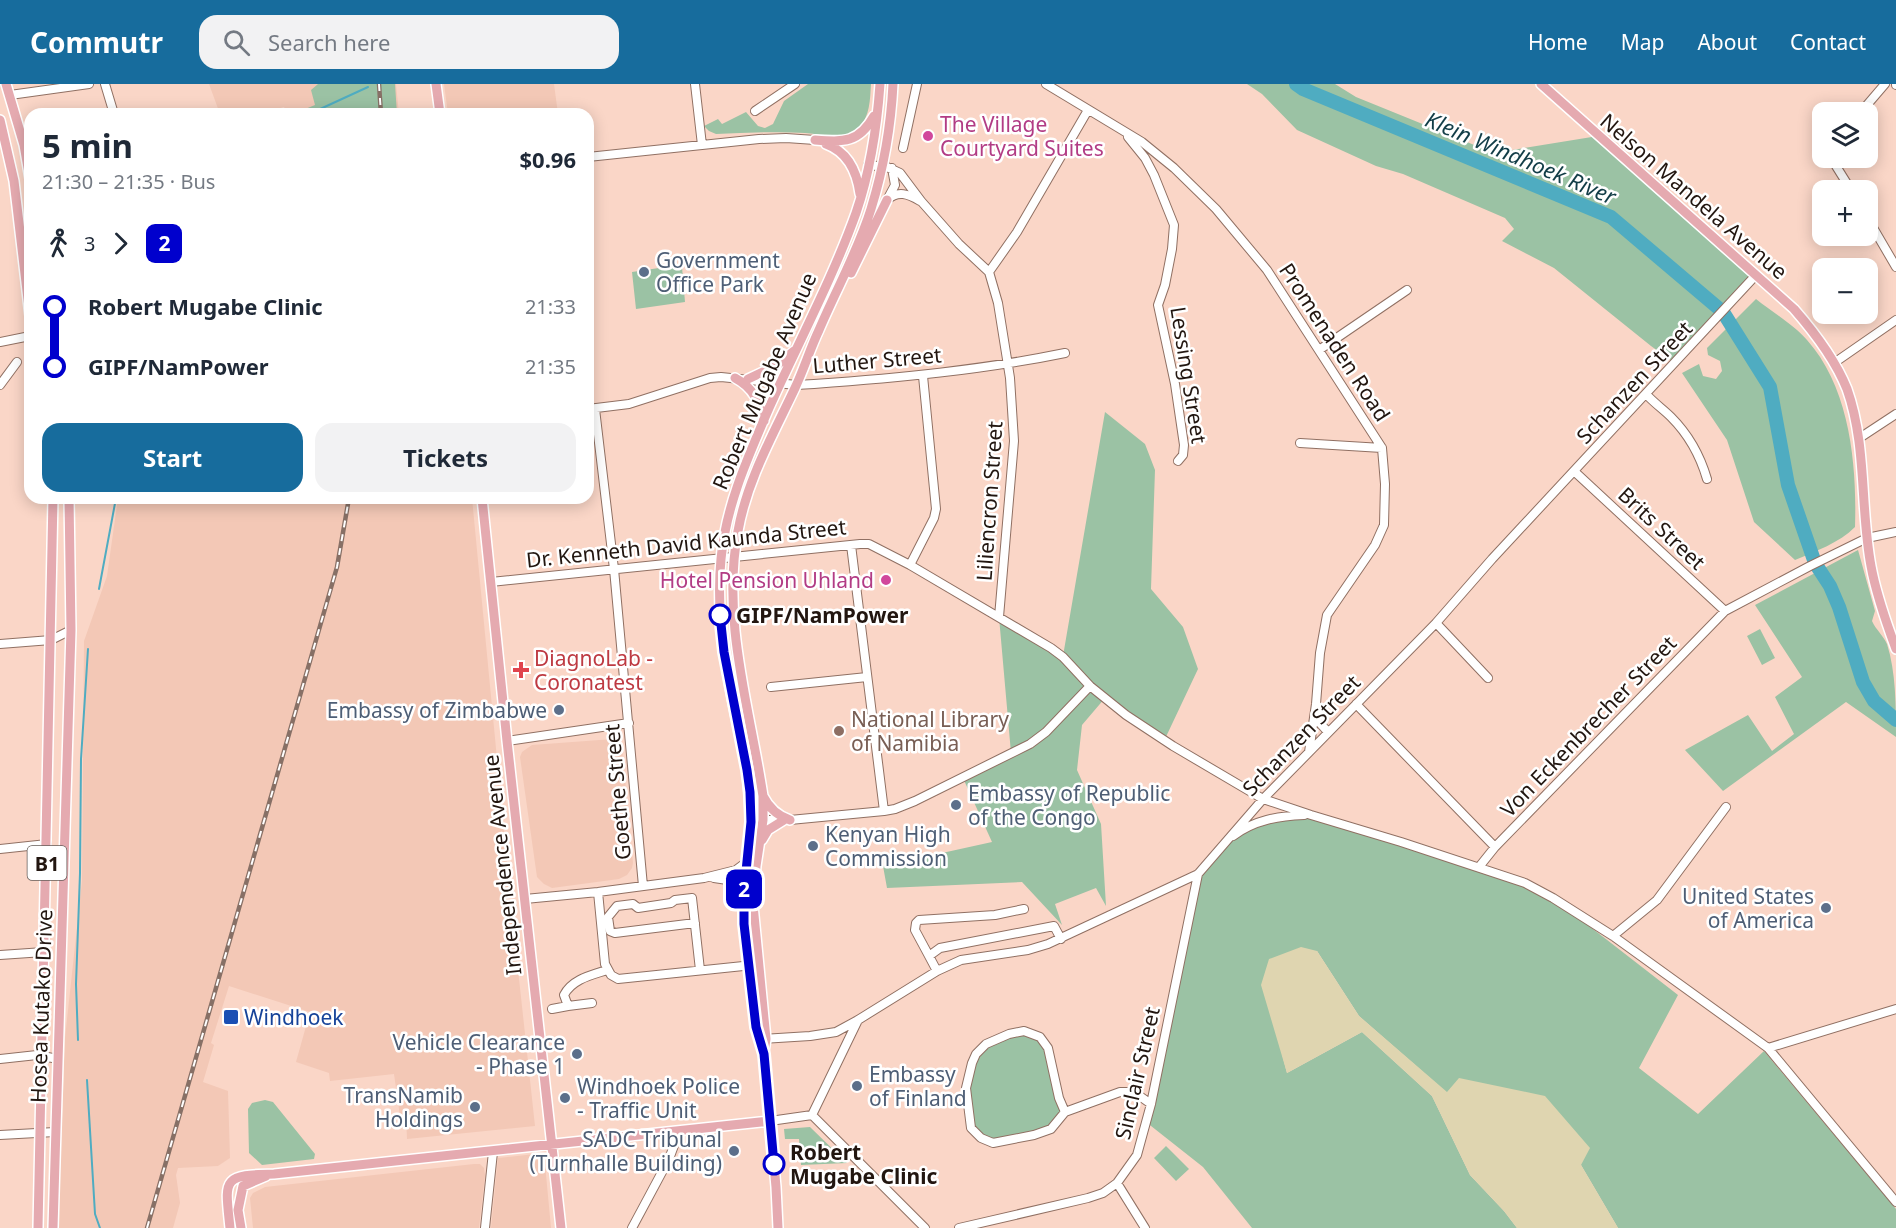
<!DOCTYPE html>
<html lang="en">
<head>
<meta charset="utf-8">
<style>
  body { margin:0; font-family:"Noto Sans",sans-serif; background:#f2f2f3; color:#1f2937; height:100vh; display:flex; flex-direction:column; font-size:22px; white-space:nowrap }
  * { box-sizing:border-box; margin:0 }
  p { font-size:20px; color:#747a83 }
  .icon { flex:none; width:33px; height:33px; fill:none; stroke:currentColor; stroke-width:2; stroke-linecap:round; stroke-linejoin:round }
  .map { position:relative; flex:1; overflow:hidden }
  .details { position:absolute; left:24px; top:24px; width:570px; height:396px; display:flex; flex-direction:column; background:#fff; border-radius:18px; box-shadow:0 3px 15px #0003 }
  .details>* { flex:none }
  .badge { padding:0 12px; border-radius:9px; font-size:21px; line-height:39px }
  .fabs { position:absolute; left:1812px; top:18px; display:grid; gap:12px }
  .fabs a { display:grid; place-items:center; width:66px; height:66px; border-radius:12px; background:#fff; box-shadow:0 3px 15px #0003; font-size:30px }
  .map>.badge { position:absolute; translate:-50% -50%; box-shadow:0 0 0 3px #fff }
  .legs { display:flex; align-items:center; gap:9px; height:66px; padding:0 18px; font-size:20px }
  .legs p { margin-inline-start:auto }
  .headline { display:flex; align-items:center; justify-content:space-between; height:102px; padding:0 18px }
  h1 { font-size:33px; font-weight:700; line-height:45px }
  .primary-button { display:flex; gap:12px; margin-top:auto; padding:12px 18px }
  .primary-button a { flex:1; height:69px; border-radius:18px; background:#176c9d; color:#fff; font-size:24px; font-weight:700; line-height:69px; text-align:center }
  .primary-button a+a { background:#f2f2f3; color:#1f2937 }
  ul { padding:0 18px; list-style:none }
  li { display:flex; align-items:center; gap:21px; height:60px; font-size:22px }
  li i { display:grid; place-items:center; width:9px; height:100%; margin:0 8px; background:currentColor }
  li i::after { content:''; width:15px; height:15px; margin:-8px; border:4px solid; border-radius:50%; background:#fff }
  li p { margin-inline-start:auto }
  li:first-child i { background:linear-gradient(#0000 50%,currentColor 0) }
  li:last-child i { background:linear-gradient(currentColor 50%,#0000 0) }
  header { display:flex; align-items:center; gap:36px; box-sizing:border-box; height:84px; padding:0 30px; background:#176c9d; color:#fff }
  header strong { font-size:28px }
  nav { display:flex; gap:33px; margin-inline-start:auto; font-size:21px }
  .search { width:420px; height:54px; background:#f2f2f3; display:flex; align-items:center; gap:15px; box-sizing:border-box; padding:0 21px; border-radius:18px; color:#747a83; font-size:22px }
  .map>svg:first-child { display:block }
</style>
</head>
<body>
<header>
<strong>Commutr</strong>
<div class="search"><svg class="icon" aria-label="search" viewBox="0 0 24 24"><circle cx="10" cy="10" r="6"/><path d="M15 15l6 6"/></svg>Search here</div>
<nav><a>Home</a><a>Map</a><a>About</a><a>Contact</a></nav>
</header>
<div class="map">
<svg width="1896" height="1144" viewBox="0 0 1896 1144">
  <rect width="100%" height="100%" fill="#fad6c7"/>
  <path fill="#f3c8b6" d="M209 0H396L399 30H288L284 23 259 30H220Z
    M444 0H554L558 30H448Z
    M118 414H472L511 821 535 1042 407 1055 406 1032H400L394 990 330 997 329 989 296 978 310 928 229 902 211 959 214 961 203 998 228 1007 230 1074 218 1082 178 1084 176 1091 180 1119 173 1144H58L65 954 82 797 84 557 107 492Z
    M613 655 619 659 622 664 633 779 632 784 627 791 619 795 552 804 544 800 537 793 520 673 522 668 532 661Z
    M544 1069 551 1144H491L498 1074Z
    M474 1080H480L484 1084 485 1091 479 1144H253L250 1114 253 1109 265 1103Z"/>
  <path fill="#9bc2a4" d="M318 0H395L397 30H293L315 21 311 6Z
    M808 0H871C870 16 870 32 859 44 856 47 851 50 847 51 834 55 819 50 805 49 776 47 746 49 716 50L709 47 704 42 718 35 722 40 746 28 758 42 765 44 773 40 784 17Z
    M1247 0H1335L1356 13 1494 69 1598 52 1756 191 1676 280 1651 262 1554 184 1502 157 1514 145 1505 134 1403 90 1376 82 1297 46 1262 10Z
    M679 181 682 183 685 218 636 225 632 188Z
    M1756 215C1772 228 1794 241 1807 256 1850 304 1857 381 1855 443 1839 459 1816 467 1795 476L1754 438 1727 356 1682 289 1699 280 1703 292 1716 295 1722 287 1720 277 1708 271 1707 264Z
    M1105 328 1145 360 1155 386 1151 505 1183 543 1198 585 1164 657 1105 614 1082 641 1077 686 1101 740 1106 822 1096 804 1055 820 1062 841 1022 798 887 804 883 782 992 758 963 694 1011 669 999 533 1063 572Z
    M1858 466 1875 527 1872 537C1876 546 1883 551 1887 560 1896 588 1896 623 1896 653L1846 618 1723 707 1685 666 1748 631 1772 667 1794 650 1775 613 1802 593 1755 521Z
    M1760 545 1775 574 1762 581 1747 552Z
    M1311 731 1525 799 1553 814 1678 911 1639 984 1698 1030 1764 967 1896 1125V1144H1618L1581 1081 1447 1009 1359 932 1317 867 1282 970 1287 989 1362 948 1432 1012 1470 1091 1504 1127 1517 1144H1252L1203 1083 1146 1038 1198 790 1221 760 1265 736Z
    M1024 947 1045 958 1065 1028 1051 1045 993 1059 971 1044 968 990 986 960Z
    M265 1016 273 1018 315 1070 314 1075 262 1081 249 1069 248 1025 252 1019Z
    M810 1043 847 1079 801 1081 799 1055H785L784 1045Z
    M1166 1062 1189 1085 1176 1097 1154 1074Z"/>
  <path fill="#dfd5b0" d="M1301 863 1317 867 1359 932 1447 1008 1459 994 1545 1012 1590 1064 1581 1081 1618 1144H1517L1504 1127 1470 1091 1432 1012 1362 948 1287 989 1261 901 1269 875Z"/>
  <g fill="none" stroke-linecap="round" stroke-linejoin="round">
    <path stroke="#4facc1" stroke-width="2" d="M318 26 368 3
      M99 505 116 414
      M78 956 76 900 80 789 81 675 88 565
      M87 996 95 1130 100 1144"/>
    <path stroke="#4facc1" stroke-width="14" d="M1296 0 1303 5 1611 133 1723 228 1770 303 1788 401 1815 479 1830 502 1839 523 1863 598 1874 617 1896 636"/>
    <defs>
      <path id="minor" d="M105 0 114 30
        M695 0 702 61
        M1046 0 1142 58 1174 84 1216 125 1267 186 1382 364 1385 400 1384 441 1375 461 1327 531 1320 569 1316 620 1309 668
        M1896 0V1
        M10 11 89 0
        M755 27 795 0
        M1861 28 1885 0
        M1128 53 1145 74 1154 91 1174 141 1172 165 1165 201 1158 221 1175 300 1184 361 1183 371 1178 377
        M903 64 917 0
        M588 73 759 55 786 54 815 56
        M1834 74 1836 82 1851 106
        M868 81 887 83 900 89 921 117 959 160 989 188 998 219 1010 294 1014 357 999 533
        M888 114 895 101 892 84
        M887 116C898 106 908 110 920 117
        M1868 135 1896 183
        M989 188 1017 148 1088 26
        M0 258 30 252
        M1319 266 1407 206
        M1834 279 1896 236
        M0 301 17 278
        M1646 310C1654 319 1663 325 1671 333 1689 351 1700 371 1707 395
        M588 325 629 320 710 294 721 293 796 301 814 300C898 294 982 286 1065 269
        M595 325 614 485 643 802
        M1858 355 1896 330
        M1300 359 1382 364
        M1575 388 1725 527
        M851 461 884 727
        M910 481 934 434 936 425 923 292
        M491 498 860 460H869L910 481 1051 564 1063 573 1090 602 1126 631 1173 662 1263 715 1311 731 1401 758 1525 799 1553 814 1613 852 1768 964 1896 1118
        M1436 539 1488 594
        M0 560 51 556 71 546
        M771 603 867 593
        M1356 620 1495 763
        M1317 628 1318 637 1328 648
        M507 657 629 639
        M751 749 754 742 763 736H790L884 727 895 725 915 717 1030 660 1046 648 1090 602
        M1233 752C1254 736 1279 732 1304 731
        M0 765 47 760
        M1479 783 1495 763 1725 527 1810 482 1867 454 1896 448
        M714 794 734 797 744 807
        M598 808 605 880 611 891 618 895 753 881
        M525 815 598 808 704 794 736 786 748 777
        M1024 825 995 831 919 836 916 839 915 846 929 872 940 864 1054 842 1061 855
        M695 839 615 849 610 847 608 833 617 822 633 820 638 824 671 819 675 816 692 814 700 886
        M1613 852 1657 816 1726 723
        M0 871 44 868
        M929 872 937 887
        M592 919 568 922 564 911C572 895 592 891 607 886
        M552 925 568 922
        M762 955 810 952 836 948 858 936 937 887 961 876 1028 866 1048 860 1198 790 1263 715 1436 539 1492 475 1756 191
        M1768 964 1896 925
        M0 975 37 971 58 975
        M1065 1028 1059 1014 1048 964 1040 953 1024 947 1009 950 986 960 976 970 972 979 966 1004 971 1044 981 1054 993 1059 1034 1051 1051 1045 1065 1028 1120 1008H1134L1151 1020
        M812 1031 925 1144
        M812 1031 858 936
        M770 1037 812 1031
        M0 1051 55 1048
        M1117 1099 1145 1144
        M485 1144 493 1068
        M632 1144 669 1075 679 1048
        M959 1144 1088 1114 1103 1109 1117 1099 1137 1071 1151 1020 1198 790"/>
      <path id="major" d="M6 0 24 61 30 95
        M436 0 440 30
        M1541 0 1794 225C1815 249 1835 275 1847 305 1867 361 1860 424 1871 482 1876 510 1886 538 1896 565
        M0 36 14 97 30 232
        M815 56C844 58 859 59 874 32
        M826 60C848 68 857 88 860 110
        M851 189 887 116
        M735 294C754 304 759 318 764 337
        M748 295 776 282 794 267
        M482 414 507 657 561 1144
        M763 712C769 724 778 732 790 736
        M762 756 768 746 784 736
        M764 968 766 955 753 821 756 782 763 736V712C750 625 721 536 738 447 747 396 773 351 795 304 804 285 810 265 819 246 836 206 858 167 871 125 883 86 891 41 893 0
        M38 1144 53 414
        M53 1144 71 546 69 414
        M230 1144C225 1095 221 1091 274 1090L770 1037
        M241 1144 238 1126 243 1102 266 1092
        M778 1144 776 1103 764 970 756 943 744 840V807L751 738 747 686C733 616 714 547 721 475 726 421 748 373 769 324 798 259 832 196 856 129 870 88 877 43 880 0"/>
    </defs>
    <use href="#minor" stroke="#907063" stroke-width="10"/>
    <use href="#major" stroke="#fff" stroke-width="12"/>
    <use href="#minor" stroke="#fff" stroke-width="8"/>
    <use href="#major" stroke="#e5aab0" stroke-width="9"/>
    <defs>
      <path id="rail" d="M379 0 381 30
        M147 1144 337 483 349 414"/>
    </defs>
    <use href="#rail" stroke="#877066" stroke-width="4.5"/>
    <use href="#rail" stroke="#fff" stroke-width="2" stroke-dasharray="7" stroke-linecap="butt"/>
  </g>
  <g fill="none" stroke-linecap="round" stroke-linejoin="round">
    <defs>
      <path id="line-1" d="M720 531 724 568 747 686 750 708 751 738 744 807V840L756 943 764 970 774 1080"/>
    </defs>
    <use href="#line-1" stroke="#fff" stroke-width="14"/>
    <use href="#line-1" stroke="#0000cd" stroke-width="9"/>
  </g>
  <g fill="#d1479c" stroke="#fff" stroke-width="2">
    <circle cx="928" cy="52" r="6"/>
    <circle cx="886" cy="496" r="6"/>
  </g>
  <g fill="#5c6f8a" stroke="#fff" stroke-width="2">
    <circle cx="644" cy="188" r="6"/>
    <circle cx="559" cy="626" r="6"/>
    <circle cx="956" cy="721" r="6"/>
    <circle cx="813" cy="762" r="6"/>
    <circle cx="1826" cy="824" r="6"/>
    <circle cx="577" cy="970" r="6"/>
    <circle cx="857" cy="1002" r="6"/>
    <circle cx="565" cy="1014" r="6"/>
    <circle cx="475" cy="1023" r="6"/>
    <circle cx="734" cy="1067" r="6"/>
  </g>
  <g fill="#fff" stroke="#0000cd" stroke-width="3">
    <circle cx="720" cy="531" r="10"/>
    <circle cx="774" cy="1080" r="10"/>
  </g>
  <path fill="#e0444e" stroke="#fff" stroke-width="2" d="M518 577h6v6h6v6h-6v6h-6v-6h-6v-6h6z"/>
  <circle fill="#8d6e63" stroke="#fff" stroke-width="2" cx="839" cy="647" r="6"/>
  <rect fill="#1a4fb4" stroke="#fff" stroke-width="2" x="223" y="925" width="16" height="16" rx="3"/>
  <g text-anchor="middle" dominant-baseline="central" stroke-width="5" stroke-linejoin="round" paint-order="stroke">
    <rect fill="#fff" stroke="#645c58" stroke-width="1.5" x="27.5" y="762" width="39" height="34" rx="4.5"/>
    <g font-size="20" font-weight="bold" fill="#221610">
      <text x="47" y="779">B1</text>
    </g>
    <g font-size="21" fill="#b23c85" stroke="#fff" text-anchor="start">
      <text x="940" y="40">The Village<tspan x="940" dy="24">Courtyard Suites</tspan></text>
      <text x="874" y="496" text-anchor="end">Hotel Pension Uhland</text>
    </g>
    <g font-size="21" fill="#221610" stroke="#fff">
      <text transform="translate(1694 112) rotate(41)">Nelson Mandela Avenue</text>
      <text transform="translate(1335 258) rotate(57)">Promenaden Road</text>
      <text transform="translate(877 276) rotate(-5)">Luther Street</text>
      <text transform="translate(1189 291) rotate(81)">Lessing Street</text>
      <text transform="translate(764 297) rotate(-67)">Robert Mugabe Avenue</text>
      <text transform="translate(1634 298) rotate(-47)">Schanzen Street</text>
      <text transform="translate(989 417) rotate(-86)">Liliencron Street</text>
      <text transform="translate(1662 444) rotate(43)">Brits Street</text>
      <text transform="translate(686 459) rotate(-6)">Dr. Kenneth David Kaunda Street</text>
      <text transform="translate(1588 642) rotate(-46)">Von Eckenbrecher Street</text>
      <text transform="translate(1301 651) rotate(-46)">Schanzen Street</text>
      <text transform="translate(617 708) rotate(-95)">Goethe Street</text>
      <text transform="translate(502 781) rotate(-96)">Independence Avenue</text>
      <text transform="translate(41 922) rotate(-88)">Hosea Kutako Drive</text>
      <text transform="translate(1137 989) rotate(-77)">Sinclair Street</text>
    </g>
    <g font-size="21" fill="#4e5e75" stroke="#fff" text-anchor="start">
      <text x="656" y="176">Government<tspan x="656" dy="24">Office Park</tspan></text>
      <text x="547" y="626" text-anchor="end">Embassy of Zimbabwe</text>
      <text x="968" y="709">Embassy of Republic<tspan x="968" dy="24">of the Congo</tspan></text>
      <text x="825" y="750">Kenyan High<tspan x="825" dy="24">Commission</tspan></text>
      <text x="1814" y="812" text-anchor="end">United States<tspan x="1814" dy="24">of America</tspan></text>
      <text x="565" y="958" text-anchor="end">Vehicle Clearance<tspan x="565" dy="24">- Phase 1</tspan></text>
      <text x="869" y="990">Embassy<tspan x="869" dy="24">of Finland</tspan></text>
      <text x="577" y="1002">Windhoek Police<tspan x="577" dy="24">- Traffic Unit</tspan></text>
      <text x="463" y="1011" text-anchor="end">TransNamib<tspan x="463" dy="24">Holdings</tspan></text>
      <text x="722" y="1055" text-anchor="end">SADC Tribunal<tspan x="722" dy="24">(Turnhalle Building)</tspan></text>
    </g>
    <g font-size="21" font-weight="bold" fill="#221610" stroke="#fff" text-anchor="start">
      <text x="736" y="531">GIPF/NamPower</text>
      <text x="790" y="1068">Robert<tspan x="790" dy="24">Mugabe Clinic</tspan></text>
    </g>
    <g font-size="21" fill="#be3a42" stroke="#fff" text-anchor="start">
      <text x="534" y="574">DiagnoLab -<tspan x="534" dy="24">Coronatest</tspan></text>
    </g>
    <g font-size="21" fill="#785e54" stroke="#fff" text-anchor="start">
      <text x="851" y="635">National Library<tspan x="851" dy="24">of Namibia</tspan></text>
    </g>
    <g font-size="21" fill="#164399" stroke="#fff" text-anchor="start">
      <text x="244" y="933">Windhoek</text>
    </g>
    <g font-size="22" font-style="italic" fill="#123d47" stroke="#fff">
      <text transform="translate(1521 73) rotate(23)">Klein Windhoek River</text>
    </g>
  </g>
</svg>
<div class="fabs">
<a><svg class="icon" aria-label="layers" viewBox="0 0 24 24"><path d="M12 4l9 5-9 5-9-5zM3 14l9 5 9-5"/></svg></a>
<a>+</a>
<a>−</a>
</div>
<b class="badge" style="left:744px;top:805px;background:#0000cd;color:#fff">2</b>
<section class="details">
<div class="headline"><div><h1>5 min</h1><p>21:30 – 21:35 · Bus</p></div><b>$0.96</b></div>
<div class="legs"><svg class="icon" aria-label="walk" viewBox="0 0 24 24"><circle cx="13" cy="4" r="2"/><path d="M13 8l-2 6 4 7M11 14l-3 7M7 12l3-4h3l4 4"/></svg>3<svg class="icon" aria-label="forward" viewBox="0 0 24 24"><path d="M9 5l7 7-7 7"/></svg><b class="badge" style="background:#0000cd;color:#fff">2</b></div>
<ul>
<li><i style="color:#0000cd"></i><b>Robert Mugabe Clinic</b><p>21:33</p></li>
<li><i style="color:#0000cd"></i><b>GIPF/NamPower</b><p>21:35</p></li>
</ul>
<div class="primary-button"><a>Start</a><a>Tickets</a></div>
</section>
</div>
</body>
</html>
